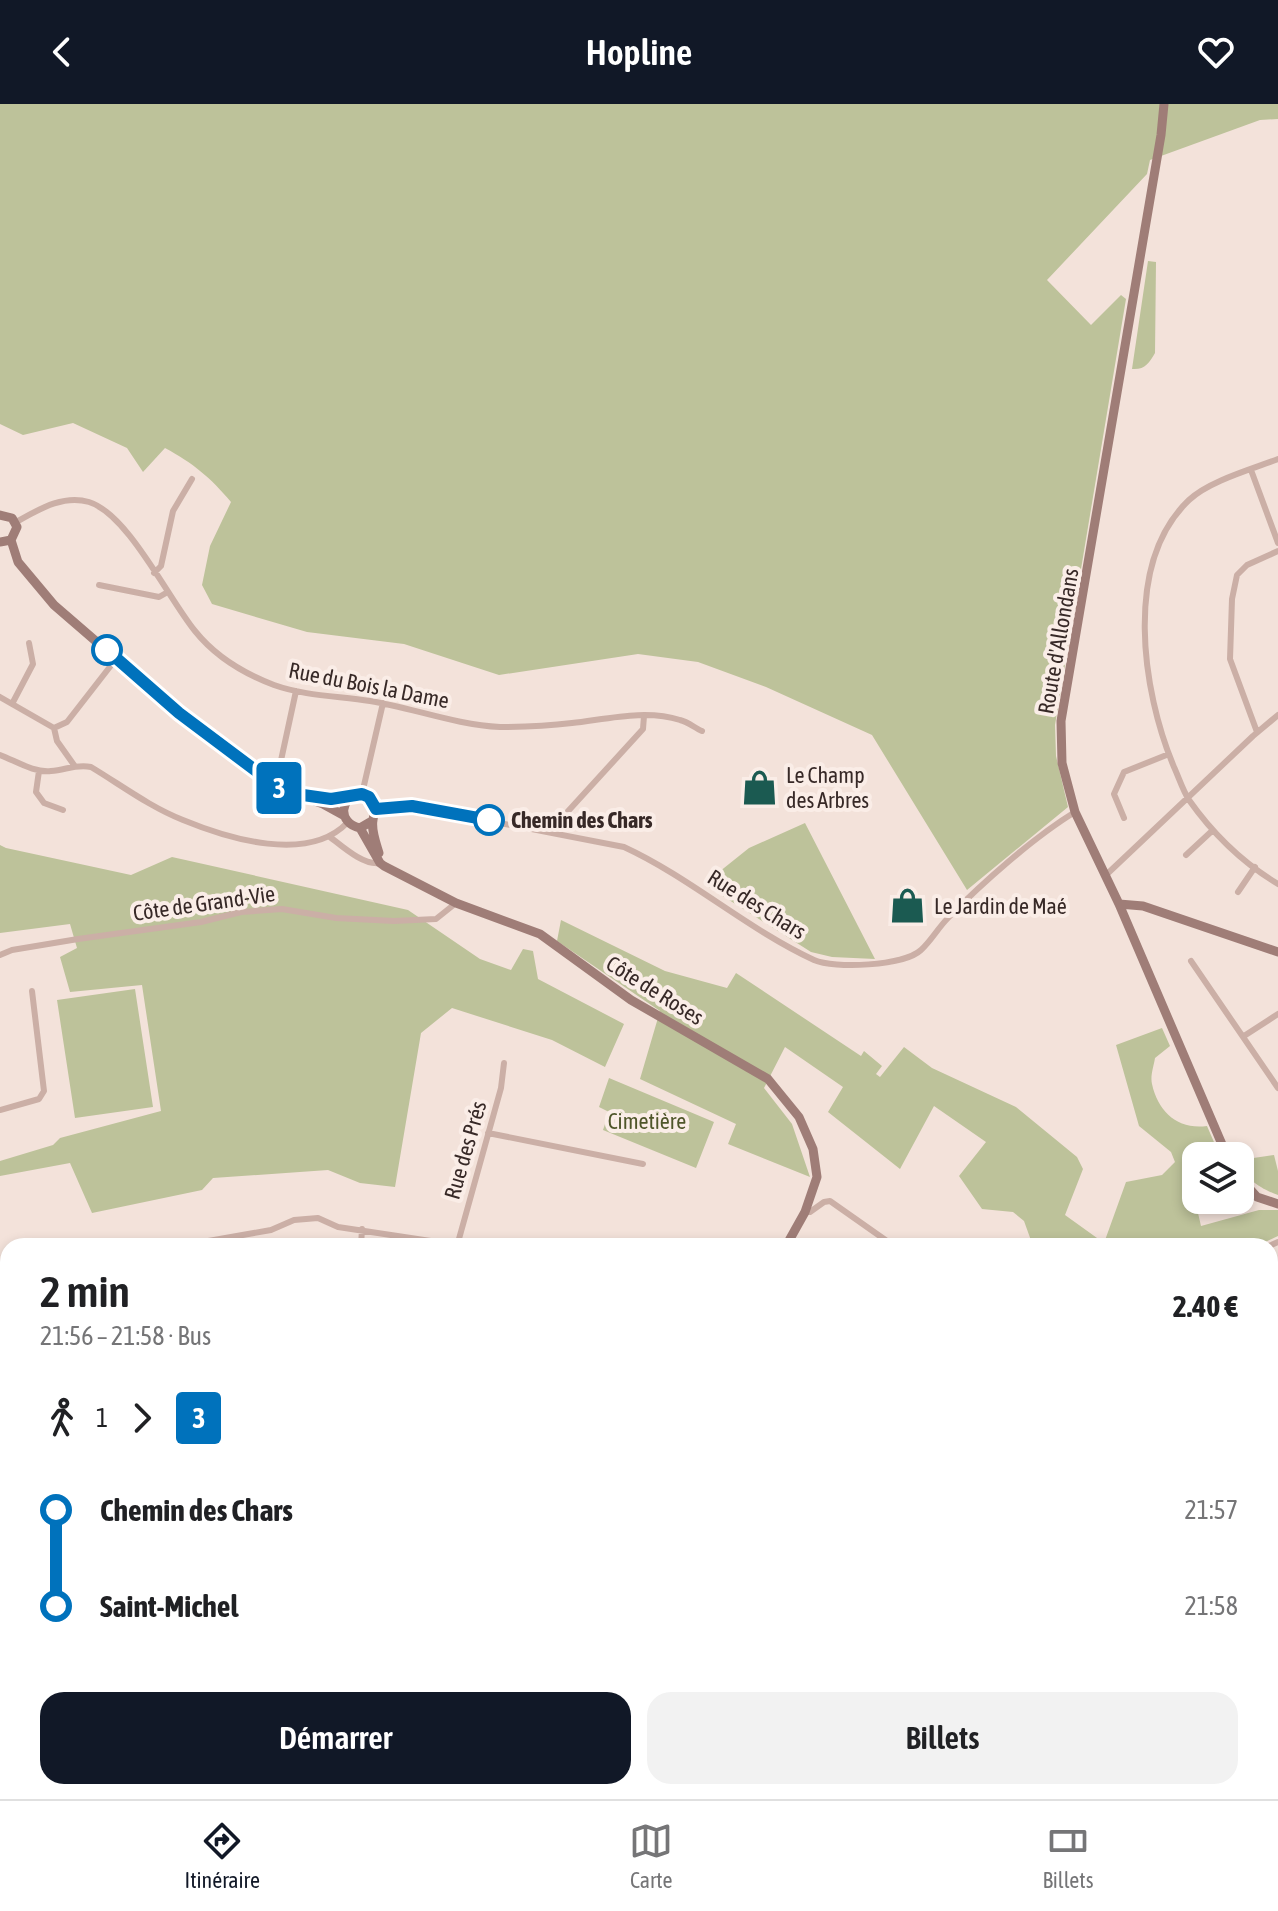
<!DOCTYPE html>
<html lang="fr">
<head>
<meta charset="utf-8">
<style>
  body { margin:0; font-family:"Asap Condensed",sans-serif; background:#f2f2f2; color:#202124; height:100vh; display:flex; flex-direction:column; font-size:30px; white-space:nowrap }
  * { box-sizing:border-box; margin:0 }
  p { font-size:26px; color:#757577 }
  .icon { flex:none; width:44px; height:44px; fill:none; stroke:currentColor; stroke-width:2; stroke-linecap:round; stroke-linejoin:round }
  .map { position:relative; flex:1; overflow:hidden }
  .panel { position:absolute; left:0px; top:1134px; width:1278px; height:562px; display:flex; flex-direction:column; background:#fff; border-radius:24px 24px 0 0; box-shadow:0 4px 12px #0003 }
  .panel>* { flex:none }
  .badge { padding:0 16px; border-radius:6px; font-size:28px; line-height:52px }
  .buttons { position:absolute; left:1182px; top:1038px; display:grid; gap:16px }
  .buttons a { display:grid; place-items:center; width:72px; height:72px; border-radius:16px; background:#fff; box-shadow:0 4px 12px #0003; font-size:40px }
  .map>.badge { position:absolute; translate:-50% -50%; box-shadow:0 0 0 4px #fff }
  .legs { display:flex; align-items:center; gap:12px; height:88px; padding:0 40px; font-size:26px }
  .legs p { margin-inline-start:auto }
  .headline { display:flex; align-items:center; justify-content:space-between; height:136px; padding:0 40px }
  h1 { font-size:44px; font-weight:600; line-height:60px }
  .cta { display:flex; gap:16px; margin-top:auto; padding:16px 40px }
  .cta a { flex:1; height:92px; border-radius:24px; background:#111827; color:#fff; font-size:32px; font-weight:600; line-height:92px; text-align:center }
  .cta a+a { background:#f2f2f2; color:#202124 }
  ul { padding:0 40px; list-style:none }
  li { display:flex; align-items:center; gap:28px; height:96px; font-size:30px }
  li i { display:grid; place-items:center; width:12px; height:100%; margin:0 10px; background:currentColor }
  li i::after { content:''; width:20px; height:20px; margin:-10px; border:6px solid; border-radius:50%; background:#fff }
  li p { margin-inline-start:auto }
  li:first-child i { background:linear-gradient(#0000 50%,currentColor 0) }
  li:last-child i { background:linear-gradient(currentColor 50%,#0000 0) }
  header { display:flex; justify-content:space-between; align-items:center; height:104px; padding:0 40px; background:#111827; color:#fff; font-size:36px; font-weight:600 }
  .menu { display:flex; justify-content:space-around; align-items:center; height:112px; border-top:2px solid #e0e0e0; background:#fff; font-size:22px; color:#757577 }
  .menu a { display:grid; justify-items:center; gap:4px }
  .menu .on { color:#111827 }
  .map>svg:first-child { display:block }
</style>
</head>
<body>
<header><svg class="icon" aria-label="back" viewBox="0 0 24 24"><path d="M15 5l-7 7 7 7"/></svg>Hopline<svg class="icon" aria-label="heart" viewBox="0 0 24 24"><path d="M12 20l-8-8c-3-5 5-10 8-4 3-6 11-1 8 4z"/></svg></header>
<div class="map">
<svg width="1278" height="1695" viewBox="0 0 1278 1695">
  <rect width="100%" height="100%" fill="#f3e2da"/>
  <path fill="#bdc29a" d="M0 0H1278V15L1260 16 1150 56 1147 70 1047 176 1091 221 1121 191 1126 195 1055 621 1056 652 1068 703 967 786 872 631 766 583 698 558 638 550 499 571 404 540 307 528 212 500 202 481 210 442 231 398C211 374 193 359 165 344L143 368 127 344 73 319 23 331 0 320Z
    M1148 157 1156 158 1155 249C1149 259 1145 266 1132 265Z
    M805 719 875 855 832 853 811 848 704 780 749 744Z
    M0 741 6 744 131 771 172 753 408 806 480 855 511 866 523 845 533 847 538 875 624 920 605 963 552 936 452 904 421 929 395 1083 360 1079 328 1066 213 1074 202 1086 92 1109 70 1059 0 1072V1057L53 1041 60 1034 161 1007 142 881 70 888 60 853 77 844 70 820 0 829Z
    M561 816 665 867 727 884 736 869 861 952 864 947 882 962 876 970 880 973 904 943 932 964 1016 1003 1077 1053 1083 1065 1065 1111 1104 1139 1126 1078 1162 1071 1175 1058 1171 1048 1139 1022 1116 941 1162 924 1170 942 1155 954C1154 961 1150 972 1152 980 1158 1008 1178 1026 1207 1022L1220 1052H1196V1069L1189 1070 1201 1122 1259 1106H1278V1132L1257 1142H1033L1024 1117 1013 1108 982 1105 959 1072 986 1038 934 1002 900 1065 828 1008 843 983 785 943 764 984 792 1020 810 1073 728 1040 736 1020 640 975 660 907 557 837Z
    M135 885 153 1003 75 1014 57 896Z
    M609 974 714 1018 696 1064 603 1026 609 1008 599 1003Z
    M1274 1051 1278 1067V1091C1261 1085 1243 1074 1240 1056Z
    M0 1423 8 1429V1478L0 1480C4 1501 13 1527 3 1546L0 1545Z
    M59 1688H156L164 1695H64Z"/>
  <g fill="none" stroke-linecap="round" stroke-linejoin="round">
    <path stroke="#cbafa6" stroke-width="6" d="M1278 355C1252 365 1209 377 1189 396 1123 459 1142 587 1174 663 1179 674 1183 687 1189 696 1213 730 1243 759 1278 780
      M1251 366 1278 439
      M16 418C38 406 63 390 89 398 128 410 168 494 195 527 215 552 245 570 274 581 305 592 338 592 370 597 413 604 456 621 500 623 524 623 548 622 572 619 607 615 646 605 680 616 688 618 695 624 702 627
      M154 469 161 462 173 407 192 375
      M99 481 159 493 166 489
      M0 593 54 624 57 637 74 661
      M12 600 33 560 29 539
      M54 624 67 618 116 555
      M1257 628 1230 555 1232 495 1237 471 1247 461 1278 447
      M0 651C16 657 34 669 51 667 66 666 75 660 91 663 121 681 150 703 183 716 229 735 308 759 347 719
      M280 661 296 587
      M39 667 36 688 44 699 63 706
      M362 690 383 599
      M376 705 412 702 624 743C691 774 747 825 814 856 834 865 904 862 921 846 931 837 938 824 948 814 982 779 1034 733 1075 708
      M1124 714 1114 690 1124 668 1169 650
      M557 729 560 716 643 625 644 612
      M330 733C343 743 364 762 380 759
      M1186 751 1213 726
      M1106 771 1253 632 1278 611
      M1238 788 1255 763
      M0 851 12 846 78 835 201 818 241 808 282 805 336 814 394 817 436 815 456 799
      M1191 857 1278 984
      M1244 932 1278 910
      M0 1006 39 995 44 987 32 887
      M488 1029 643 1060
      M805 1108H810L824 1098 830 1097 894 1142
      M180 1142 271 1126 294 1116 318 1114 338 1123 457 1141
      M361 1142 362 1125
      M457 1142 501 984 504 959
      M1269 1142 1278 1138
      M0 1181 8 1179
      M0 1281 8 1279
      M1270 1628 1278 1601
      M941 1695 943 1688
      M1244 1695 1247 1688"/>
    <path stroke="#9f7d77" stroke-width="9" d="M1164 0 1161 31 1061 617 1062 659 1075 708 1119 800 1227 1052
      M0 411 12 414 17 423 11 436 0 438
      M11 436 18 458 54 501 179 609 279 684 323 700 343 711
      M318 693H350
      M372 717 360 724C337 719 339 692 362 690 377 696 375 704 373 716 371 726 376 739 379 749
      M360 724 380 759 384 762 456 799 540 830 631 896 768 975 799 1013 813 1045 817 1073 805 1108 786 1142
      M1119 800 1143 802 1278 848
      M1240 1074 1257 1093 1278 1100
      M1270 1182 1278 1177
      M0 1363 8 1362
      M718 1688 720 1695
      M1086 1695V1688"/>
  </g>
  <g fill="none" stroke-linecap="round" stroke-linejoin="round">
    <defs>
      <path id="line-1" d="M107 546 179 609 279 684 303 691 331 695 362 690 369 693 376 705 412 702 489 716"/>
    </defs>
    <use href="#line-1" stroke="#fff" stroke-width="18"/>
    <use href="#line-1" stroke="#0072bc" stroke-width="12"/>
  </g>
  <defs>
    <symbol id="shop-bare" viewBox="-9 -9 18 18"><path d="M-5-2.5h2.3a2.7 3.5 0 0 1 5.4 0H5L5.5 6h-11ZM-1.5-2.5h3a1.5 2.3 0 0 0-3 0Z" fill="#1b5a51" stroke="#faede7" stroke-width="2.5" paint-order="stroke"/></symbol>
  </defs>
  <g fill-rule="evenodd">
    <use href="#shop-bare" x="734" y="658" width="51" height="51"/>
    <use href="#shop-bare" x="882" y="776" width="51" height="51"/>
  </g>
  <g fill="#fff" stroke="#0072bc" stroke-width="4">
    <circle cx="107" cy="546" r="14"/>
    <circle cx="489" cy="716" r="14"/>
  </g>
  <g text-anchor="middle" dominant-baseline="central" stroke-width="8" stroke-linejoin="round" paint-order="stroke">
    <g font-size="22" fill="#372927" stroke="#faede7">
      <text transform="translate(1058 537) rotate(-80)">Route d'Allondans</text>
      <text transform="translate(369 581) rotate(11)">Rue du Bois la Dame</text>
      <text transform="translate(204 799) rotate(-8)">Côte de Grand-Vie</text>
      <text transform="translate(757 800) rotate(32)">Rue des Chars</text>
      <text transform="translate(655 886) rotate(32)">Côte de Roses</text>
      <text transform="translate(465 1046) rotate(-74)">Rue des Prés</text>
    </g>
    <g font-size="22" fill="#372927" stroke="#faede7" text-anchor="start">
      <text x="786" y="671">Le Champ<tspan x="786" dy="25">des Arbres</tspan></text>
      <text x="934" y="802">Le Jardin de Maé</text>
    </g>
    <g font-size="22" font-weight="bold" fill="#372927" stroke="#faede7" text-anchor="start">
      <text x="511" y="716">Chemin des Chars</text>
    </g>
    <g font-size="22" fill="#4f562a" stroke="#faede7">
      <text x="647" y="1017">Cimetière</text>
    </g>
  </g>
</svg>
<div class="buttons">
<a><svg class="icon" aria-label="layers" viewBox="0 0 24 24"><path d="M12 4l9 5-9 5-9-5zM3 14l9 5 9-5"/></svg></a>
</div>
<b class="badge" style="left:279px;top:684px;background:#0072bc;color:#fff">3</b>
<section class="panel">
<div class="headline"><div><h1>2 min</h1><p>21:56 – 21:58 · Bus</p></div><b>2.40 €</b></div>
<div class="legs"><svg class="icon" aria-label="walk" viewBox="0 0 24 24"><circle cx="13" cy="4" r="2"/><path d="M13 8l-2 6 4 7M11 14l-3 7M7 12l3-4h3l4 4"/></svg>1<svg class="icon" aria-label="forward" viewBox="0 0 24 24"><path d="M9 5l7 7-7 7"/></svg><b class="badge" style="background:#0072bc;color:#fff">3</b></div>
<ul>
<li><i style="color:#0072bc"></i><b>Chemin des Chars</b><p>21:57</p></li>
<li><i style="color:#0072bc"></i><b>Saint-Michel</b><p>21:58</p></li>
</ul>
<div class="cta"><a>Démarrer</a><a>Billets</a></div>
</section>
</div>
<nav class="menu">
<a class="on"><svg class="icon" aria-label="directions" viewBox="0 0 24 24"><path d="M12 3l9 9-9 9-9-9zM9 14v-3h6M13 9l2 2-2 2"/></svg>Itinéraire</a>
<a><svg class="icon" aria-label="map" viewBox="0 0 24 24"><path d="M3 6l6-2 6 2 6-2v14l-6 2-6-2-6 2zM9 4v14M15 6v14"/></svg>Carte</a>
<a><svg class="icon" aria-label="tickets" viewBox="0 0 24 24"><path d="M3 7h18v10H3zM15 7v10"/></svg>Billets</a>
</nav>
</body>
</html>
